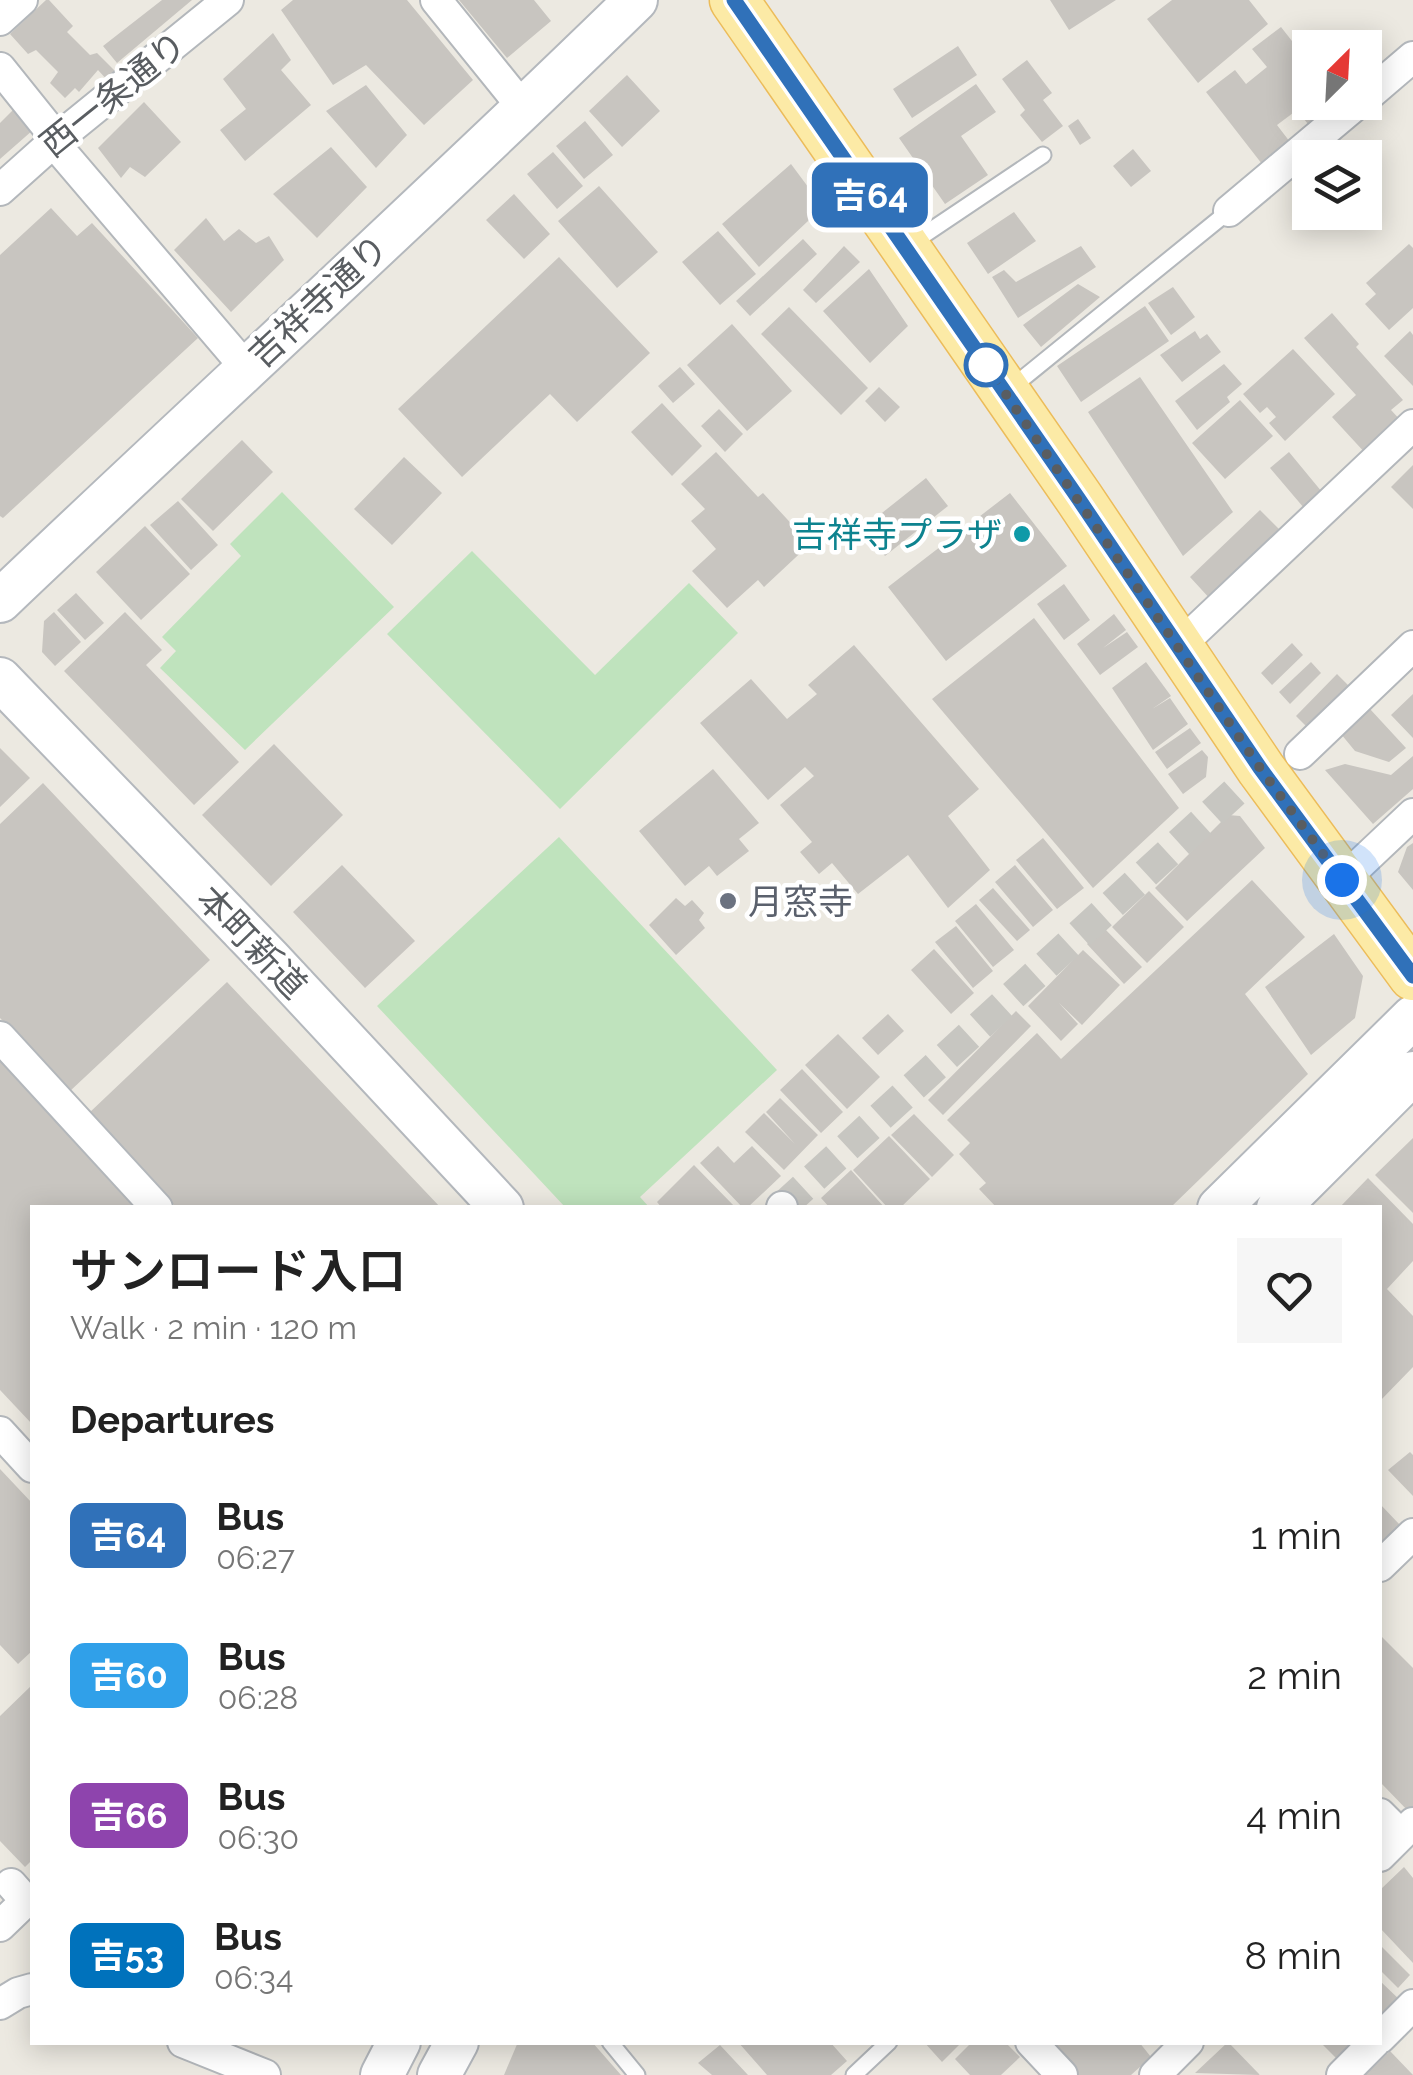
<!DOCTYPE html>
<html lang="en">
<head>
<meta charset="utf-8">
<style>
  body { margin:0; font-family:Raleway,"Noto Sans JP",sans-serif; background:#f6f6f6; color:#222; height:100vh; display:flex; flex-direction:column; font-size:38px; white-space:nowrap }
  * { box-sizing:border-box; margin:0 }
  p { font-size:32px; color:#767676 }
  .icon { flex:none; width:55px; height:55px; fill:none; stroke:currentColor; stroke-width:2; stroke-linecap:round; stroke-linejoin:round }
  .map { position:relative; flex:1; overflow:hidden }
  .panel { position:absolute; left:30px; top:1205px; width:1352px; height:840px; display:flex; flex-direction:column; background:#fff; border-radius:0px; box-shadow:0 5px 25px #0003 }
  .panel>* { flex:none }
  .badge { padding:0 20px; border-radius:15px; font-size:35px; line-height:65px }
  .needle { width:65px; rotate:24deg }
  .tools { position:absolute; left:1292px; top:30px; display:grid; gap:20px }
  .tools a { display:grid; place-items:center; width:90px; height:90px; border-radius:0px; background:#fff; box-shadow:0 5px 25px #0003; font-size:50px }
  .you { position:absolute; width:50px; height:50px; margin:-25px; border:8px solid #fff; border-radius:50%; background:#1a73e8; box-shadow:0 0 0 15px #1a73e833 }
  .map>.badge { position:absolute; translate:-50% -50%; box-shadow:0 0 0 5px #fff }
  h2 { padding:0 40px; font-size:38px; line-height:90px }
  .round { display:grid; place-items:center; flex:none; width:105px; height:105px; border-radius:0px; background:#f6f6f6 }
  .head { display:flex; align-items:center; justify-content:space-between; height:170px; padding:0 40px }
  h1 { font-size:48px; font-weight:600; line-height:75px }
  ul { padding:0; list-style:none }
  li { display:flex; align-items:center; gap:30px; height:140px; padding:0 40px }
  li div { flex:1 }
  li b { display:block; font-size:38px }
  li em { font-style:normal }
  li .badge { min-width:110px; font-weight:700; text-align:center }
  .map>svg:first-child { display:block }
</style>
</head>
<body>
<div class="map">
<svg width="1413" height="2075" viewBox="0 0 1413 2075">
  <rect width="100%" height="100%" fill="#ece9e1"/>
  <path fill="#bfe3bd" d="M282 492 394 607 245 750 160 668 176 651 162 637 241 556 230 544Z
    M472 551 595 675 689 583 738 633 560 809 387 634Z
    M559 837 777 1070 640 1197 649 1207H565L377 1006Z"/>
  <path fill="#c8c5c0" d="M46 0H49L73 26 67 32 90 55 97 53 117 73 109 82 98 70 79 92 75 88 65 98 50 83 58 72 36 50 28 54 10 34Z
    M162 0H192L117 63 103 46Z
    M293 0H407L473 80 424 125 366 65 333 85 281 10Z
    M459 0H534L551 21 507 58Z
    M1050 0H1116L1069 30Z
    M1172 0H1249L1268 24 1198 83 1147 19Z
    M1281 27 1310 64V102H1344L1311 128 1297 110 1277 125 1290 142 1262 164 1206 92 1235 70 1246 84 1267 67 1252 49Z
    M273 33 291 60 281 70 311 105 245 161 220 130 246 109 223 79Z
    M958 46 977 75 912 118 893 89Z
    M1027 60 1052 93 1043 100 1063 126 1042 142 1020 115 1025 110 1002 79Z
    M627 75 660 111 622 147 589 111Z
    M976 84 996 112 961 136 988 175 945 204 899 138Z
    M366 85 407 135 376 168 326 111Z
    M144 102 181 142 145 177 130 167 121 178 98 148Z
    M17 106 33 130 0 159V123Z
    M1078 119 1091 138 1080 145 1068 126Z
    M585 121 613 155 584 179 556 146Z
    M331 147 367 187 317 238 273 194Z
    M1133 149 1151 171 1131 187 1113 166Z
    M553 152 583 186 557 209 527 174Z
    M791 164 823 207 759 267 722 224Z
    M599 186 658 252 617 288 558 221Z
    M514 194 550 234 524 259 486 220Z
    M51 208 77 236 92 223 198 338 3 518 0 516V255Z
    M1014 212 1036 241 988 274 967 243Z
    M206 218 224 241 239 229 256 243 269 236 284 260 231 312 174 250Z
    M718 231 756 274 720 305 682 262Z
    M803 239 817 254 750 316 736 301Z
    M1409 244 1413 248V308L1389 330 1365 304 1376 294 1366 283Z
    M844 246 860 262 816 303 803 290Z
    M1081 246 1096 267 1018 318 992 277 1004 270 1016 282Z
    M559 257 650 353 577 422 550 394 462 477 398 409Z
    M869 269 908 326 870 363 823 311Z
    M1078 284 1100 297 1041 347 1023 325Z
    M1173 287 1195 317 1171 335 1148 303Z
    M1145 306 1169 341 1081 402 1057 366Z
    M789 307 868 388 841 415 761 334Z
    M1332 313 1359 344 1356 347 1403 400 1391 410 1403 423 1367 455 1332 417 1356 395 1304 338Z
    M732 324 792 391 747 431 687 365Z
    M1195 331 1200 339 1207 334 1221 352 1182 382 1160 355Z
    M1410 331 1413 335V386L1384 356Z
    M1293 349 1335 394 1285 441 1269 423 1276 417 1267 407 1260 413 1243 394Z
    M1224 364 1242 384 1227 397 1230 402 1197 430 1175 401Z
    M680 367 695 384 673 403 658 386Z
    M1140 377 1233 512 1183 556 1088 412Z
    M879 387 900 407 885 422 865 401Z
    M1240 400 1273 436 1225 479 1192 443Z
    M662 403 702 446 672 476 631 432Z
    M719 409 743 434 725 452 701 426Z
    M242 440 273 472 213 531 181 499Z
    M716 452 758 497 763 493 810 544 764 587 758 580 727 608 692 571 716 549 691 521 705 509 681 484Z
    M1289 452 1322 492 1304 508 1270 468Z
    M404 457 442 493 392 545 354 509Z
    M1413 465V509L1391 487Z
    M926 478 948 506 885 556 863 528Z
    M1010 493 1067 566 946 661 888 587Z
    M178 501 218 545 191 570 150 525Z
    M1260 510 1283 533 1212 601 1190 577Z
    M145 526 190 574 141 620 96 572Z
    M1064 584 1090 620 1064 640 1037 604Z
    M76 593 104 623 85 640 57 610Z
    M54 612 81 642 55 666 42 652 44 621Z
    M125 612 162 650 146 665 239 762 194 805 64 671Z
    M1114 614 1126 630 1103 648 1127 632 1138 647 1100 675 1077 644Z
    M1034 618 1179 808 1093 888 932 699Z
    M1292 643 1303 655 1272 685 1261 673Z
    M854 645 979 789 948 816 990 870 948 908 908 855 858 894 832 863 819 874 800 852 812 842 780 805 814 776 805 767 768 800 700 723 751 679 787 719 817 694 808 685Z
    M1146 662 1171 696 1152 709 1170 698 1188 724 1153 750 1112 688Z
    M1311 662 1321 673 1290 704 1279 692Z
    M1337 674 1349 686 1307 727 1296 716Z
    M1413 694V738L1391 715Z
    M1370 709 1406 748 1389 762 1355 751 1341 734Z
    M1190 728 1201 743 1167 769 1155 752Z
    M274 744 343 815 271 886 202 815Z
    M0 748 30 778 0 807Z
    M1202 750 1208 757 1206 777 1183 794 1168 774Z
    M1413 756V789L1373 824 1325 770 1345 764 1391 775Z
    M713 769 759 823 739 839 749 851 717 876 709 866 685 886 639 831Z
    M43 783 210 960 69 1092 0 1018V824Z
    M1228 815 1240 816 1265 848 1187 921 1155 888Z
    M1043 838 1084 888 1057 909 1016 860Z
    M1413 843V890L1398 872 1407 847Z
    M342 865 415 941 365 988 293 912Z
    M1015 865 1053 910 1033 927 995 882Z
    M1252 880 1305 937 1245 994 1308 1074 1170 1208H997L979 1189 986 1183 959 1154 970 1143 947 1120 1037 1033 1061 1059Z
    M993 888 1030 930 1017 941 979 900Z
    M1149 891 1184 927 1147 963 1112 927Z
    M676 898 685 906 692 900 704 913 699 920 705 928 676 955 649 925Z
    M976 904 1014 950 993 967 955 921Z
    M956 926 993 971 973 988 935 942Z
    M1104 928 1142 967 1124 984 1087 944Z
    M1334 934 1363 976 1355 1018 1311 1055 1265 987Z
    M934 949 974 993 951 1014 911 970Z
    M1083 950 1120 985 1082 1025 1059 1003 1078 1024 1061 1041 1028 1006Z
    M227 982 441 1208H177L88 1114Z
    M1016 1011 1031 1026 943 1115 928 1100Z
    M888 1014 904 1031 878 1055 862 1038Z
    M838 1034 880 1077 847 1109 805 1065Z
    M0 1055 147 1208H32V1424L0 1390Z
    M802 1069 843 1112 821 1133 780 1090Z
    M780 1098 818 1135 784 1170 745 1132 764 1113 795 1144 766 1112Z
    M914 1114 954 1155 932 1177 891 1135Z
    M889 1136 930 1179 900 1208H888L853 1170Z
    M1413 1138V1213L1375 1175Z
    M718 1146 734 1163 752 1146 781 1176 747 1208H743L700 1163Z
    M694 1165 736 1208H662L657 1202Z
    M851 1170 885 1208H830L821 1198Z
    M1368 1178 1413 1224V1261L1387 1289 1413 1316V1367L1380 1401V1208H1339Z
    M1410 1452 1413 1455V1496L1388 1470Z
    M0 1469 32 1503V1651L18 1664 0 1645Z
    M1380 1504 1400 1525 1380 1544Z
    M1380 1635 1413 1668V1812L1411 1814 1380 1782Z
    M32 1685V1860L25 1867 0 1841V1716Z
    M1404 1867 1413 1878V1963L1380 1928V1890Z
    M1380 1945 1410 1975 1398 1988 1380 1970Z
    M1380 1981 1401 2001 1380 2022Z
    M518 2042H592L621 2075H504Z
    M738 2042H830L847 2061 831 2075H767Z
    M924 2042H962L942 2062Z
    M972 2042H1005L1020 2057 1001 2075H970L955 2059Z
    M1055 2042H1139L1151 2057 1131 2075H1077L1051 2046Z
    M1228 2042 1260 2075 1195 2073Z
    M1320 2042H1360L1340 2062Z
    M720 2045 748 2075H712L698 2063Z
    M1390 2051 1413 2075H1365Z"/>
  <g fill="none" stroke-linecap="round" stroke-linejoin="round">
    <path stroke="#c7c6c1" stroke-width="30" stroke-dasharray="30 15" stroke-linecap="butt" d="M781 1208 1236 791"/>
    <defs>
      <path id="lane" d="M909 245 1043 155
        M1011 388 1229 211
        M610 2042 637 2075
        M854 2075 889 2042"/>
      <path id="street" d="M436 0 524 109
        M0 20 22 0
        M0 68 57 139 60 150 246 368
        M1365 98 1413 57
        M0 190 57 139 228 0
        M1229 211 1359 102
        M1178 647 1413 425
        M1300 754 1413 646
        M1343 880 1413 814
        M0 1037 157 1208
        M782 1207V1208
        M0 1432 32 1467
        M1380 1566 1413 1534
        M1380 1814 1401 1835
        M1380 1856 1413 1823
        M0 1926 26 1901 11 1884
        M0 2004 18 1993 32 1989
        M1380 2038 1413 2005
        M183 2042 265 2075
        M1031 2042 1062 2075
        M1155 2075 1188 2042
        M1342 2075 1375 2042"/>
      <path id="secondary" d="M0 601C211 400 427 204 636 0
        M0 679 270 959 502 1208
        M1219 1208 1413 1017
        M1278 1208 1413 1073
        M382 2075 399 2042
        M439 2075 457 2042"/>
      <path id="primary" d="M734 0 1079 498 1261 769 1413 976"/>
    </defs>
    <use href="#lane" stroke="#b3b7bb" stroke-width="19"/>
    <use href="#street" stroke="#b3b7bb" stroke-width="34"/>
    <use href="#secondary" stroke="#b4b8bd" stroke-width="46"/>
    <use href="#primary" stroke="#ecbc5a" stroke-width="51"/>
    <use href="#lane" stroke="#fff" stroke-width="15"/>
    <use href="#street" stroke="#fff" stroke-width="30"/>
    <use href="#secondary" stroke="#fff" stroke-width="42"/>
    <use href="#primary" stroke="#fceaa6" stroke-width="48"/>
  </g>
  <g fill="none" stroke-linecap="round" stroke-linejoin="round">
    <defs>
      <path id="line" d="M734 0 1078 498 1260 768 1413 976"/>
    </defs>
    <use href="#line" stroke="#fff" stroke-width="22"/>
    <use href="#line" stroke="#3071b9" stroke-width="15"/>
    <path stroke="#595d61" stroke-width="10" stroke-dasharray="0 18" d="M986 365 1260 768 1342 880"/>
  </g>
  <circle fill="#fff" stroke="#3071b9" stroke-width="5" cx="986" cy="365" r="20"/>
  <circle fill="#0f9aa8" stroke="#fff" stroke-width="4" cx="1022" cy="534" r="10"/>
  <circle fill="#6b7280" stroke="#fff" stroke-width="4" cx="728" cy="901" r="10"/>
  <g text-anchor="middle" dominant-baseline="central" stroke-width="9" stroke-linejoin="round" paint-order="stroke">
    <g font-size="35" fill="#595d61" stroke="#fff">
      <text transform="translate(113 94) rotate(-39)">西一条通り</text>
      <text transform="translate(318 301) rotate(-43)">吉祥寺通り</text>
      <text transform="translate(252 942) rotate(46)">本町新道</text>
    </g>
    <g font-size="35" fill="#0d838f" stroke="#fff" text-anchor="end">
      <text x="1002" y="534">吉祥寺プラザ</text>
    </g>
    <g font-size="35" fill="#5b616d" stroke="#fff" text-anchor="start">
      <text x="748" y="901">月窓寺</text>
    </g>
  </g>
</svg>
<div class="tools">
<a><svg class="needle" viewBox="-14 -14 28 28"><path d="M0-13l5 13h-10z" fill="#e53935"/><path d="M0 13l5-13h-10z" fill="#767676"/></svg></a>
<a><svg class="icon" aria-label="layers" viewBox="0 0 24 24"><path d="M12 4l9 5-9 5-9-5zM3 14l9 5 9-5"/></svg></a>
</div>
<div class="you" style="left:1342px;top:880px"></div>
<b class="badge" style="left:870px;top:195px;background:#3071b9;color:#fff">吉64</b>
<section class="panel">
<div class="head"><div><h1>サンロード入口</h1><p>Walk · 2 min · 120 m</p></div><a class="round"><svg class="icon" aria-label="heart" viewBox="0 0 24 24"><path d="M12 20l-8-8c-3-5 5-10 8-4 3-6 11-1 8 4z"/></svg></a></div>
<h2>Departures</h2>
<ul>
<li><span class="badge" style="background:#3071b9;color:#fff">吉64</span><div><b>Bus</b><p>06:27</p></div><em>1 min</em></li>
<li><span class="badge" style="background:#30a0e9;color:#fff">吉60</span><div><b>Bus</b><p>06:28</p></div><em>2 min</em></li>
<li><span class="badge" style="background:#8e44ad;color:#fff">吉66</span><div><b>Bus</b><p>06:30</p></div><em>4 min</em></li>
<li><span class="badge" style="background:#0072bc;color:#fff">吉53</span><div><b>Bus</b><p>06:34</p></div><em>8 min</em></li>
</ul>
</section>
</div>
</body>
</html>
